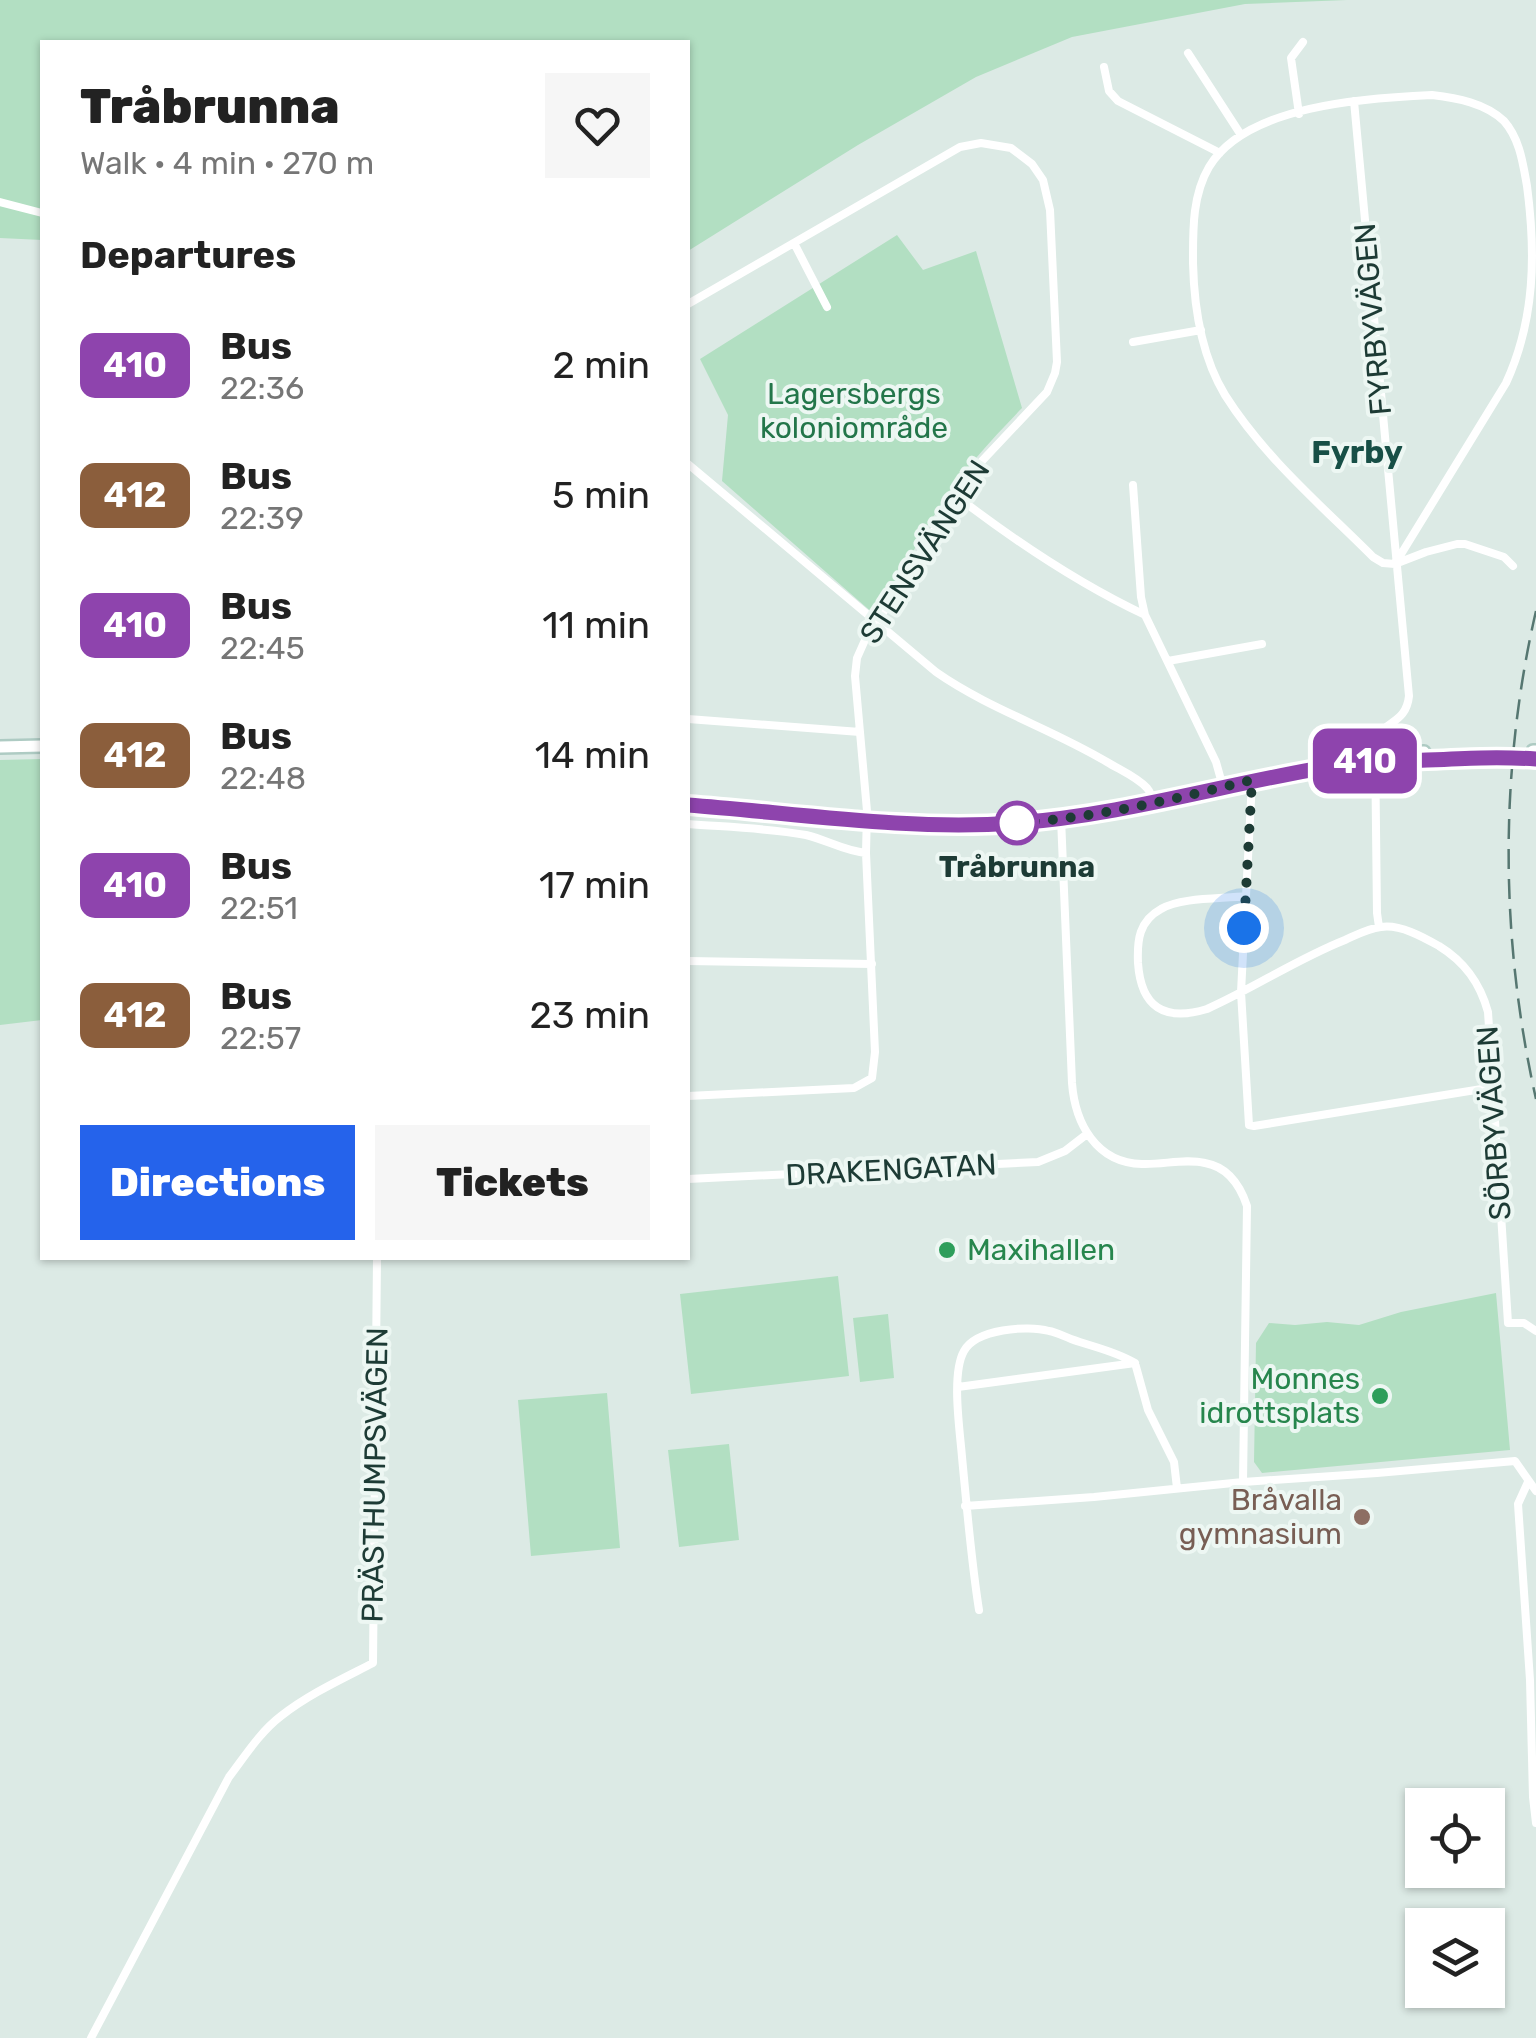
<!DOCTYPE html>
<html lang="en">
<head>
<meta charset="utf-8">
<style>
  body { margin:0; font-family:Rubik,sans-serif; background:#f6f6f6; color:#222; height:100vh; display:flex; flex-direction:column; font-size:38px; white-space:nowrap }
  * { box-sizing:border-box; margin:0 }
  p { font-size:32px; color:#767676 }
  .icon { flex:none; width:55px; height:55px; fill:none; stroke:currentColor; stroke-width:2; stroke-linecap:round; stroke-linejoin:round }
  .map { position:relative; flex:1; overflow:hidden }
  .details { position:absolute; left:40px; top:40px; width:650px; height:1220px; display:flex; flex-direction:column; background:#fff; border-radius:0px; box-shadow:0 2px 8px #0004 }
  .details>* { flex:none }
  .badge { padding:0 20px; border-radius:15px; font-size:35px; line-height:65px }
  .controls { position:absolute; left:1405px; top:1788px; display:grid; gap:20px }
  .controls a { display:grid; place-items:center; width:100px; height:100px; border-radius:0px; background:#fff; box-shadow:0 2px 8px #0004; font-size:50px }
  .you { position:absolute; width:50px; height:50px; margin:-25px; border:8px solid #fff; border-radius:50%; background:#1a73e8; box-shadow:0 0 0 15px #1a73e833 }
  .map>.badge { position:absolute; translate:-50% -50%; box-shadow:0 0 0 5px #fff }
  h2 { padding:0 40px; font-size:38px; line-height:90px }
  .round { display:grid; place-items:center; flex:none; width:105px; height:105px; border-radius:0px; background:#f6f6f6 }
  .headline { display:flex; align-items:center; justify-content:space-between; height:170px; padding:0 40px }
  h1 { font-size:48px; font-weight:800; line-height:75px }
  .action { display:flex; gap:20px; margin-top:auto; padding:20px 40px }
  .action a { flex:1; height:115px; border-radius:0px; background:#2563eb; color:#fff; font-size:40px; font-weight:800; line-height:115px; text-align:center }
  .action a+a { background:#f6f6f6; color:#222 }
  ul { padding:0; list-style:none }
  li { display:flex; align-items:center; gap:30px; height:130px; padding:0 40px }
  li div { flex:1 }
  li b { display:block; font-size:38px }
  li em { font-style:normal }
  li .badge { min-width:110px; font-weight:700; text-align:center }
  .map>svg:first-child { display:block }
</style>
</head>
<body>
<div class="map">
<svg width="1536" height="2038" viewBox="0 0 1536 2038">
  <rect width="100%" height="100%" fill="#dceae5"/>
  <path fill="#b2dfc2" d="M0 0H1347L1245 4 1072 37 976 77 858 145 688 251V42H42V240L0 238Z
    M897 235 923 270 976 251 1022 408C992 439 963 470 940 506 917 542 899 580 875 615L722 481 728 415 700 359Z
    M42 759V1020L0 1025V760Z
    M838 1276 849 1376 691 1394 680 1294Z
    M1496 1293 1510 1450 1262 1473 1254 1462 1256 1343 1269 1323 1295 1325 1327 1322 1359 1325 1401 1312Z
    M888 1314 894 1378 860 1382 853 1318Z
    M607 1393 620 1548 531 1556 518 1400Z
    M729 1444 739 1540 679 1547 668 1450Z"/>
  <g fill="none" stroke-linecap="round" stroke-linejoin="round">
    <defs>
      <path id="secondary" d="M0 747 42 746
        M1533 751H1536
        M1383 758 1397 753 1424 752
        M688 805 936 824 1017 823 1061 818 1131 806 1287 773 1345 764 1375 760 1398 762 1475 758"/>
    </defs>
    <use href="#secondary" stroke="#aecbc3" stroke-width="16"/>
    <path stroke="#fff" stroke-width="8" d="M1188 53 1241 135
      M1104 67 1109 91 1118 101 1220 153
      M1432 95C1457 98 1485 103 1504 121 1520 139 1523 164 1527 186 1536 254 1535 320 1506 383L1395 564 1383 563 1373 557C1322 506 1264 457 1225 395 1202 357 1194 307 1193 263 1193 231 1192 196 1209 167 1246 105 1366 98 1432 95Z
      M1354 101 1409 696C1406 725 1382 720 1375 743L1377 913 1379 927
      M1299 114 1291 58 1303 42
      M0 202 42 213
      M794 243 827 307
      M688 304 960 147 981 143 1011 148 1032 164 1043 180 1050 210 1057 362 1055 373 1047 392 981 462 955 495 909 573 865 640 857 658 855 676 867 811 866 853 875 1052 872 1078 854 1088 688 1096
      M1133 342 1201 330
      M688 464 936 672C989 709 1052 729 1107 762 1120 770 1137 777 1147 788 1151 793 1151 795 1152 802
      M1133 485 1141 597 1145 615
      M955 495C1015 541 1077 583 1145 615L1216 762 1223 787
      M1395 564 1426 552 1457 544H1465L1504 557 1513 566
      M1168 661 1262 644
      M688 719 860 732
      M1252 781 1241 992 1249 1125 1254 1126 1494 1087
      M1061 818 1072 1083C1075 1123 1096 1163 1142 1164 1163 1165 1185 1158 1205 1163 1228 1167 1240 1185 1247 1206L1243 1482
      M688 824C726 827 767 828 806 835 827 840 844 851 866 853
      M1246 896C1223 899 1181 897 1161 909 1139 921 1137 940 1138 963 1141 1007 1164 1022 1207 1009 1254 988 1297 959 1345 940 1356 935 1369 928 1381 927 1400 924 1423 937 1439 946 1465 962 1480 983 1488 1012L1508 1323H1524L1536 1331
      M688 961 872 964
      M688 1179 1038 1162 1065 1151 1087 1134
      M958 1387 1135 1363 1148 1410 1174 1462 1177 1488
      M1528 1482 1518 1504 1530 1680 1533 1797 1536 1823
      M965 1506 1094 1497 1243 1482 1377 1473 1515 1461 1536 1491
      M979 1610C971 1559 967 1509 962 1457 960 1431 951 1374 964 1351 976 1329 1027 1325 1049 1331 1056 1332 1063 1336 1071 1339 1093 1347 1115 1351 1135 1363
      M91 2038 229 1777C245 1756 260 1732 281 1716 309 1694 342 1679 373 1663L377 1258"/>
    <use href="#secondary" stroke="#fff" stroke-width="11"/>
    <path stroke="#567771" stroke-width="2.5" stroke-dasharray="20 10" stroke-linecap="butt" d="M1536 611C1499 771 1500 939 1536 1099"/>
    <defs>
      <path id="secondary-bridge" d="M1475 758H1535"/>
    </defs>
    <use href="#secondary-bridge" stroke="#aecbc3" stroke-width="16" stroke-linecap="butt"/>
    <use href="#secondary-bridge" stroke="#fff" stroke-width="11"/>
  </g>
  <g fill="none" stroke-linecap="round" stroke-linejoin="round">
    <defs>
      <path id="line" d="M688 805C794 813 909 831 1015 823 1126 815 1235 781 1345 764 1367 761 1387 762 1409 761 1451 759 1493 756 1536 759"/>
    </defs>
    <use href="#line" stroke="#fff" stroke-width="22"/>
    <use href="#line" stroke="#8e44ad" stroke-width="15"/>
    <path stroke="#1d3b35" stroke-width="10" stroke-dasharray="0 18" d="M1017 823C1095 818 1176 799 1252 780L1244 928"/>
  </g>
  <circle fill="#fff" stroke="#8e44ad" stroke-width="5" cx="1017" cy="823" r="20"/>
  <g fill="#2e9e5b" stroke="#edf7f3" stroke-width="4">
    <circle cx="947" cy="1250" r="10"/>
    <circle cx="1380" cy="1396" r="10"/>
  </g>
  <circle fill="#8d6e63" stroke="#edf7f3" stroke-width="4" cx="1362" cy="1517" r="10"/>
  <g text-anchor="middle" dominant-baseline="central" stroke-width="8" stroke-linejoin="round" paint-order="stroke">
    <g font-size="30" fill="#1d3b35" stroke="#edf7f3">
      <text transform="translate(1373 319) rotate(-95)">FYRBYVÄGEN</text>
      <text transform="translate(925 552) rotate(-57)">STENSVÄNGEN</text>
      <text transform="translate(1494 1123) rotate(-94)">SÖRBYVÄGEN</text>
      <text transform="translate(891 1170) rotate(-3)">DRAKENGATAN</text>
      <text transform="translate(375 1475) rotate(-89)">PRÄSTHUMPSVÄGEN</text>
    </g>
    <g font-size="30" fill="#23764a" stroke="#edf7f3">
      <text x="854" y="394">Lagersbergs<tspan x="854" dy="34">koloniområde</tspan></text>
    </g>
    <g font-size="30" font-weight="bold" fill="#1d3b35" stroke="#edf7f3">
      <text x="1017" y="867">Tråbrunna</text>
    </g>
    <g font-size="30" fill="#27864d" stroke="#edf7f3" text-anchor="start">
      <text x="967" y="1250">Maxihallen</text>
      <text x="1360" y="1379" text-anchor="end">Monnes<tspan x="1360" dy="34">idrottsplats</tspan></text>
    </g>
    <g font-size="30" fill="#785e54" stroke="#edf7f3" text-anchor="end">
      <text x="1342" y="1500">Bråvalla<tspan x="1342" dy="34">gymnasium</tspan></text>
    </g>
    <g font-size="32" font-weight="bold" fill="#174f46" stroke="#edf7f3">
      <text x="1357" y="452">Fyrby</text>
    </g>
  </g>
</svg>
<div class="controls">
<a><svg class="icon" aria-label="locate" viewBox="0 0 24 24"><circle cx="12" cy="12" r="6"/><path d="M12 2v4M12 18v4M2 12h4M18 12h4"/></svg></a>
<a><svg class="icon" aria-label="layers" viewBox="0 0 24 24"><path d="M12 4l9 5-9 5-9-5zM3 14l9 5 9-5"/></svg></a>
</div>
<div class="you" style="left:1244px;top:928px"></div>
<b class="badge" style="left:1365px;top:761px;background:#8e44ad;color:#fff">410</b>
<section class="details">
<div class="headline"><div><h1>Tråbrunna</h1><p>Walk · 4 min · 270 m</p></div><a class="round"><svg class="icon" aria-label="heart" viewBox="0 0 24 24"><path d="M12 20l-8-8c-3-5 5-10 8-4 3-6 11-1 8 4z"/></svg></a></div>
<h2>Departures</h2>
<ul>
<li><span class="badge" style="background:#8e44ad;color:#fff">410</span><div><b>Bus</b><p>22:36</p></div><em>2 min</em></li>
<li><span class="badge" style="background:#8b5e3c;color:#fff">412</span><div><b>Bus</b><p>22:39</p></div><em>5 min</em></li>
<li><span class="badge" style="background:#8e44ad;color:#fff">410</span><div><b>Bus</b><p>22:45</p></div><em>11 min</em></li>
<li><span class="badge" style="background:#8b5e3c;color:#fff">412</span><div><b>Bus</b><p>22:48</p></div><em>14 min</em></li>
<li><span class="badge" style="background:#8e44ad;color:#fff">410</span><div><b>Bus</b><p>22:51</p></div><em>17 min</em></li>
<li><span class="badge" style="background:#8b5e3c;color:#fff">412</span><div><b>Bus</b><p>22:57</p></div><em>23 min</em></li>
</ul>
<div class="action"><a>Directions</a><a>Tickets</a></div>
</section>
</div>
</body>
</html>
